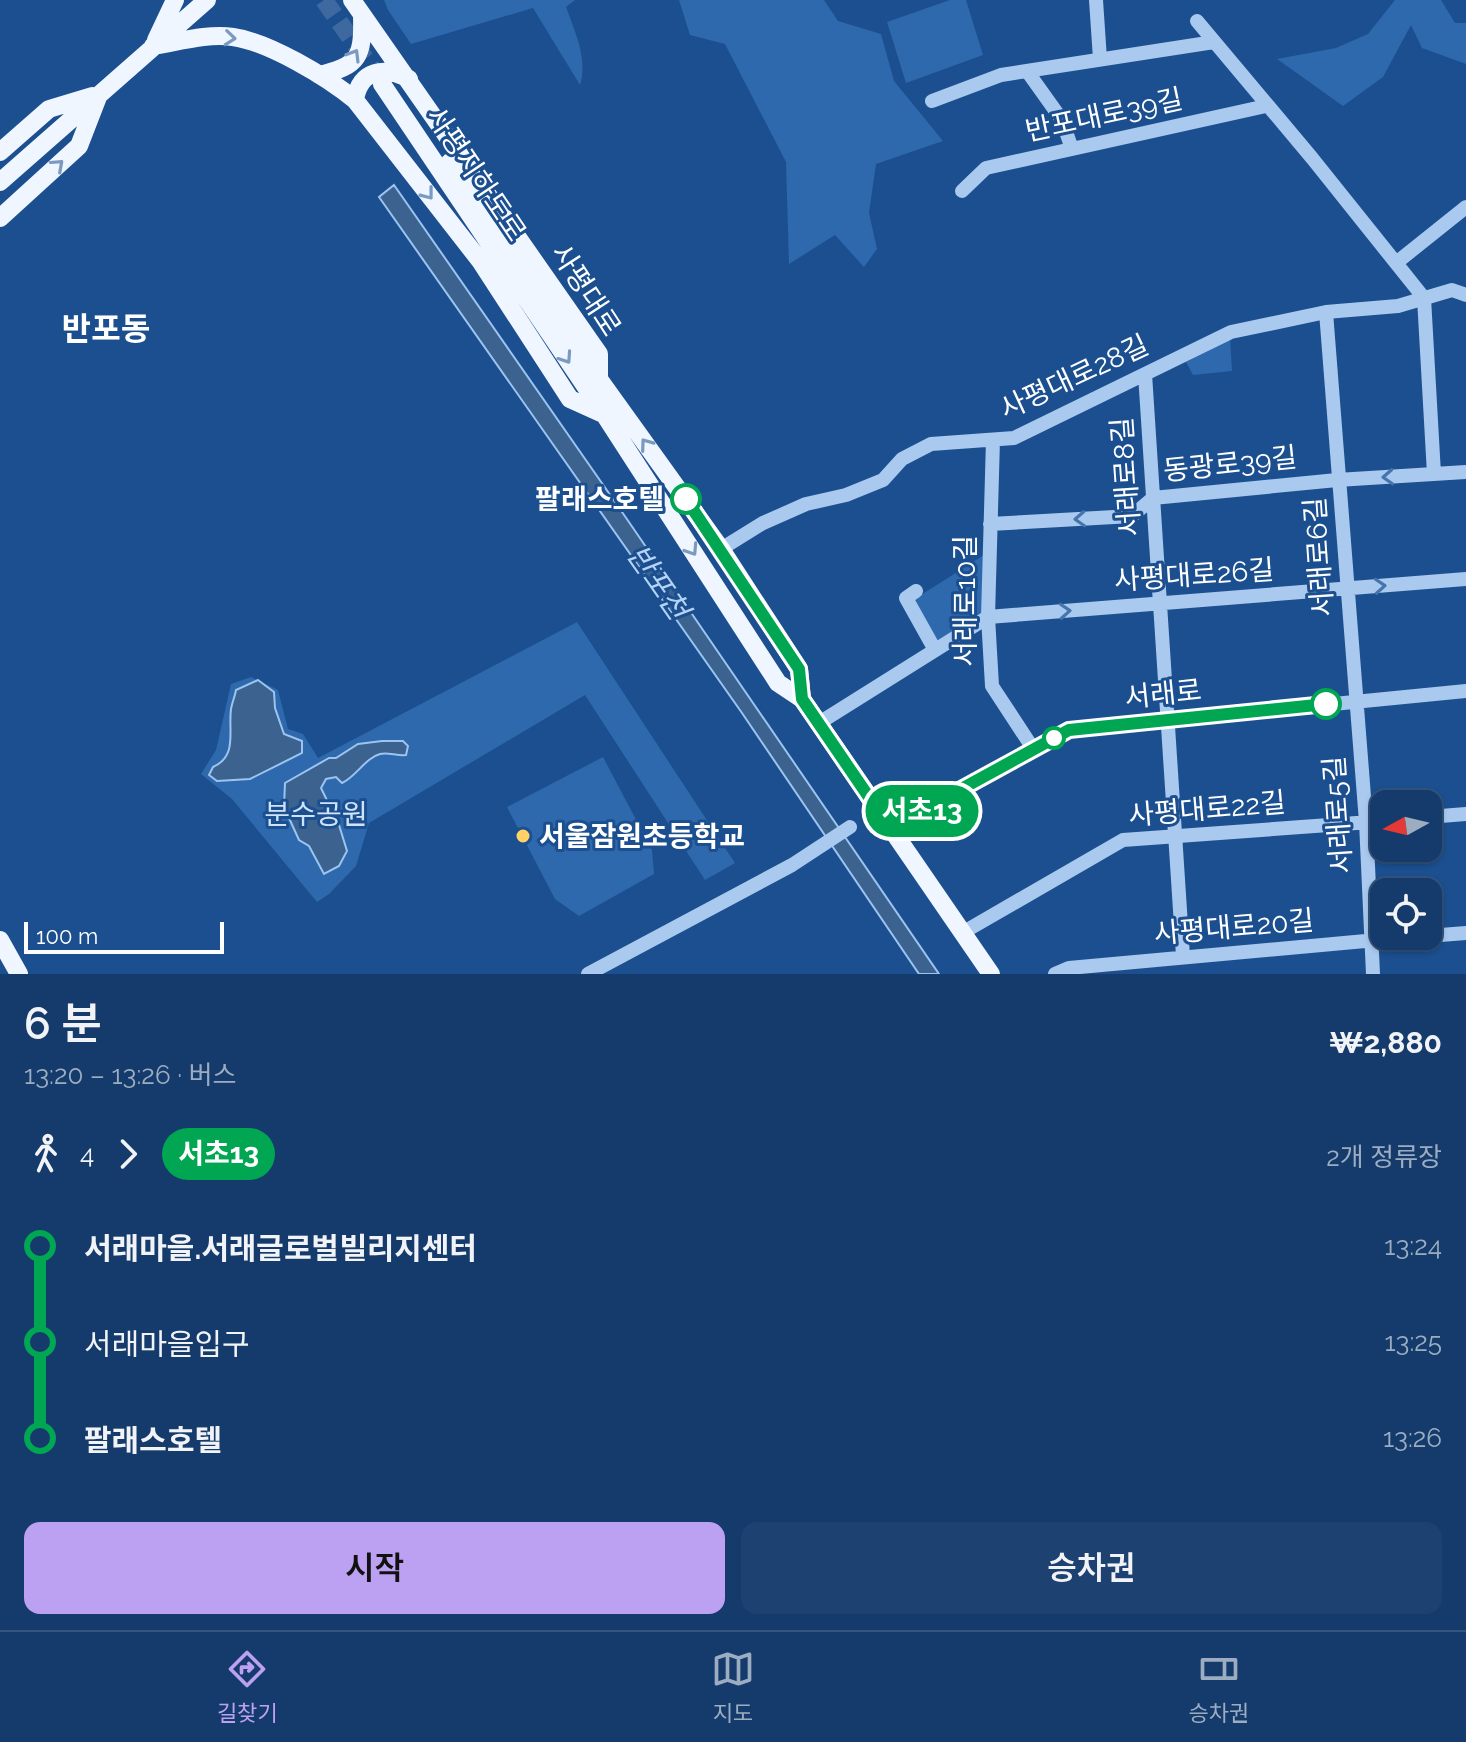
<!DOCTYPE html>
<html lang="ko">
<head>
<meta charset="utf-8">
<style>
  body { margin:0; font-family:Raleway,"Noto Sans KR",sans-serif; background:#1d4271; color:#f1f3f6; height:100vh; display:flex; flex-direction:column; font-size:30px; white-space:nowrap }
  * { box-sizing:border-box; margin:0 }
  p { font-size:26px; color:#9dadc1 }
  .icon { flex:none; width:44px; height:44px; fill:none; stroke:currentColor; stroke-width:2; stroke-linecap:round; stroke-linejoin:round }
  .map { position:relative; height:974px; overflow:hidden }
  .side { display:flex; flex-direction:column; background:#143b6b; flex:1 }
  .side>* { flex:none }
  .badge { padding:0 16px; border-radius:26px; font-size:28px; line-height:52px }
  .needle { width:52px; rotate:262deg }
  .fabs { position:absolute; left:1370px; top:790px; display:grid; gap:16px }
  .fabs a { display:grid; place-items:center; width:72px; height:72px; border-radius:16px; background:#143b6b; box-shadow:0 2px 6px #0004,0 0 0 2px #33557e; font-size:40px }
  .scale { position:absolute; left:24px; bottom:20px; width:200px; box-sizing:border-box; padding-left:8px; border:4px solid #fff; border-top:0; font-size:22px; line-height:28px; white-space:nowrap; color:#fff; -webkit-text-stroke:6px #1b4f8f; paint-order:stroke }
  .map>.badge { position:absolute; translate:-50% -50%; box-shadow:0 0 0 4px #fff }
  .legs { display:flex; align-items:center; gap:12px; height:88px; padding:0 24px; font-size:26px }
  .legs p { margin-inline-start:auto }
  .summary { display:flex; align-items:center; justify-content:space-between; height:136px; padding:0 24px }
  h1 { font-size:44px; font-weight:600; line-height:60px }
  .cta { display:flex; gap:16px; margin-top:auto; padding:16px 24px }
  .cta a { flex:1; height:92px; border-radius:16px; background:#bca0f2; color:#111; font-size:32px; font-weight:600; line-height:92px; text-align:center }
  .cta a+a { background:#1d4271; color:#f1f3f6 }
  ul { padding:0 24px; list-style:none }
  li { display:flex; align-items:center; gap:28px; height:96px; font-size:30px }
  li i { display:grid; place-items:center; width:12px; height:100%; margin:0 10px; background:currentColor }
  li i::after { content:''; width:20px; height:20px; margin:-10px; border:6px solid; border-radius:50%; background:#143b6b }
  li p { margin-inline-start:auto }
  li:first-child i { background:linear-gradient(#0000 50%,currentColor 0) }
  li:last-child i { background:linear-gradient(currentColor 50%,#0000 0) }
  .tab-bar { display:flex; justify-content:space-around; align-items:center; height:112px; border-top:2px solid #33557e; background:#143b6b; font-size:22px; color:#9dadc1 }
  .tab-bar a { display:grid; justify-items:center; gap:4px }
  .tab-bar .active { color:#bca0f2 }
  .map>svg:first-child { display:block }
</style>
</head>
<body>
<div class="map">
<svg width="1466" height="974" viewBox="0 0 1466 974">
  <rect width="100%" height="100%" fill="#1b4f8f"/>
  <path fill="#2e69ad" d="M384 0H575L566 7C575 32 588 58 580 85L533 8 411 44 388 10Z
    M679 0H824L838 21 881 34 894 81 943 141 876 164 869 213 877 249 864 267 835 235 789 264 786 162 725 44 690 35Z
    M950 0H966L983 55 906 83 887 22Z
    M1395 0H1441L1455 23H1466V64L1422 48 1411 25 1383 77 1343 106 1277 59 1336 48 1368 34Z
    M1230 337 1232 371 1193 375 1186 362Z
    M984 555 982 614 937 642 913 600Z
    M577 622 735 863 705 880 585 695 369 823 356 866 329 894 317 902 232 799 201 774 216 750 231 684 251 677 278 690 288 729 303 734 318 758Z
    M603 757 652 850 654 874 579 916 555 899 507 807Z"/>
  <path fill="#3c6290" stroke="#9cc4f0" stroke-width="2" d="M394 185 620 509 939 974H919L742 713 379 197Z
    M258 680 274 692 275 708 284 734 302 741V753L250 779 217 781 209 775 213 767C238 756 228 731 231 709 232 703 235 696 236 690Z
    M382 741H403L408 746 406 755C397 756 388 752 380 754 365 758 356 777 342 783L336 777 326 779 321 788 339 825 347 851 339 866 324 874 309 846 299 840 284 807 285 783 329 758H336L358 744Z"/>
  <g fill="none" stroke-linecap="round" stroke-linejoin="round">
    <path stroke="#3d69a0" stroke-width="18" stroke-dasharray="18 9" stroke-linecap="butt" d="M324 0 382 83"/>
    <path stroke="#a9c9ee" stroke-width="14" d="M1096 0 1100 59
      M1197 21 1312 158 1424 298
      M1027 71 1062 120 1072 149
      M932 101 1001 75 1214 42
      M962 191 986 168 1266 106
      M1396 263 1466 207
      M1424 298 1434 474
      M1326 312 1366 822 1373 974
      M1145 374 1183 956
      M993 440 988 617 992 686 1034 750
      M990 524 1132 516 1153 498 1337 480 1466 472
      M721 549 763 523 806 504 846 495 883 480 902 459 931 444 1014 438 1231 332 1326 312 1398 306 1452 290 1466 295
      M916 591 906 598 935 650
      M819 723 988 617 1466 579
      M1428 817 1466 814
      M890 828 1069 730 1466 691
      M962 933 1123 840 1384 821
      M1428 936 1466 933
      M588 974 792 865 850 827
      M1055 974 1069 968 1420 936"/>
    <path stroke="#f0f6ff" stroke-width="18" d="M352 0 599 354V379
      M156 40 175 0
      M153 46C178 42 208 33 233 37 269 42 327 77 355 100L481 262 570 399 601 413
      M319 75C360 66 363 56 362 15
      M382 84 604 414 778 683 802 699 991 974
      M355 100C360 69 385 66 409 79
      M0 152 49 109 92 96
      M450 162 599 379 721 549 799 669 802 699
      M0 182 207 0
      M0 218 79 146 98 97
      M0 940 19 974"/>
  </g>
  <defs><path id="oneway-chevron" d="M-2-3.5L2.5 0L-2 3.5" fill="none" stroke-width="1.6" stroke-linecap="round" stroke-linejoin="round" transform="scale(2)"/></defs>
  <g stroke="#7b9ac1">
    <use href="#oneway-chevron" transform="translate(230 38) rotate(6)"/>
    <use href="#oneway-chevron" transform="translate(354 55) rotate(-59)"/>
    <use href="#oneway-chevron" transform="translate(58 165) rotate(-42)"/>
    <use href="#oneway-chevron" transform="translate(428 194) rotate(52)"/>
    <use href="#oneway-chevron" transform="translate(566 358) rotate(56)"/>
    <use href="#oneway-chevron" transform="translate(646 444) rotate(-126)"/>
    <use href="#oneway-chevron" transform="translate(692 550) rotate(57)"/>
  </g>
  <g stroke="#4674ac">
    <use href="#oneway-chevron" transform="translate(1388 477) rotate(177)"/>
    <use href="#oneway-chevron" transform="translate(1080 519) rotate(177)"/>
    <use href="#oneway-chevron" transform="translate(1380 586) rotate(-4)"/>
    <use href="#oneway-chevron" transform="translate(1065 611) rotate(-4)"/>
  </g>
  <g fill="none" stroke-linecap="round" stroke-linejoin="round">
    <defs>
      <path id="line-1" d="M686 499 799 669 802 699 890 828 1069 730 1326 704"/>
    </defs>
    <use href="#line-1" stroke="#fff" stroke-width="18"/>
    <use href="#line-1" stroke="#00a651" stroke-width="12"/>
  </g>
  <g fill="#fff" stroke="#00a651" stroke-width="4">
    <circle cx="686" cy="499" r="14"/>
    <circle cx="1326" cy="704" r="14"/>
    <circle cx="1054" cy="738" r="10"/>
  </g>
  <circle fill="#ffd166" stroke="#1b4f8f" stroke-width="3" cx="523" cy="836" r="8"/>
  <g text-anchor="middle" dominant-baseline="central" stroke-width="6" stroke-linejoin="round" paint-order="stroke">
    <g font-size="28" fill="#fff" stroke="#1b4f8f">
      <text transform="translate(1104 115) rotate(-12)">반포대로39길</text>
      <text transform="translate(476 174) rotate(56)">사평지하도로</text>
      <text transform="translate(586 290) rotate(57)">사평대로</text>
      <text transform="translate(1074 377) rotate(-25)">사평대로28길</text>
      <text transform="translate(1230 464) rotate(-6)">동광로39길</text>
      <text transform="translate(1126 477) rotate(-94)">서래로8길</text>
      <text transform="translate(1319 557) rotate(-94)">서래로6길</text>
      <text transform="translate(1194 575) rotate(-4)">사평대로26길</text>
      <text transform="translate(965 601) rotate(-90)">서래로10길</text>
      <text transform="translate(1163 694) rotate(-6)">서래로</text>
      <text transform="translate(1207 809) rotate(-5)">사평대로22길</text>
      <text transform="translate(1338 815) rotate(-94)">서래로5길</text>
      <text transform="translate(1234 927) rotate(-5)">사평대로20길</text>
    </g>
    <g font-size="28" font-weight="bold" fill="#fff" stroke="#1b4f8f" text-anchor="end">
      <text x="664" y="499">팔래스호텔</text>
    </g>
    <g font-size="28" fill="#cfe3fa" stroke="#1b4f8f">
      <text x="316" y="814">분수공원</text>
    </g>
    <g font-size="28" font-weight="bold" fill="#fff" stroke="#1b4f8f" text-anchor="start">
      <text x="539" y="836">서울잠원초등학교</text>
    </g>
    <g font-size="30" font-style="italic" fill="#b5d3f5" stroke="#1b4f8f">
      <text transform="translate(658 582) rotate(55)">반포천</text>
    </g>
    <g font-size="32" font-weight="bold" fill="#fff" stroke="#1b4f8f">
      <text x="106" y="328">반포동</text>
    </g>
  </g>
</svg>
<div class="fabs">
<a><svg class="needle" viewBox="-14 -14 28 28"><path d="M0-13l5 13h-10z" fill="#e53935"/><path d="M0 13l5-13h-10z" fill="#9dadc1"/></svg></a>
<a><svg class="icon" aria-label="locate" viewBox="0 0 24 24"><circle cx="12" cy="12" r="6"/><path d="M12 2v4M12 18v4M2 12h4M18 12h4"/></svg></a>
</div>
<div class="scale">100 m</div>
<b class="badge" style="left:922px;top:811px;background:#00a651;color:#fff">서초13</b>
</div>
<section class="side">
<div class="summary"><div><h1>6 분</h1><p>13:20 – 13:26 · 버스</p></div><b>₩2,880</b></div>
<div class="legs"><svg class="icon" aria-label="walk" viewBox="0 0 24 24"><circle cx="13" cy="4" r="2"/><path d="M13 8l-2 6 4 7M11 14l-3 7M7 12l3-4h3l4 4"/></svg>4<svg class="icon" aria-label="forward" viewBox="0 0 24 24"><path d="M9 5l7 7-7 7"/></svg><b class="badge" style="background:#00a651;color:#fff">서초13</b><p>2개 정류장</p></div>
<ul>
<li><i style="color:#00a651"></i><b>서래마을.서래글로벌빌리지센터</b><p>13:24</p></li>
<li><i style="color:#00a651"></i><span>서래마을입구</span><p>13:25</p></li>
<li><i style="color:#00a651"></i><b>팔래스호텔</b><p>13:26</p></li>
</ul>
<div class="cta"><a>시작</a><a>승차권</a></div>
</section>
<nav class="tab-bar">
<a class="active"><svg class="icon" aria-label="directions" viewBox="0 0 24 24"><path d="M12 3l9 9-9 9-9-9zM9 14v-3h6M13 9l2 2-2 2"/></svg>길찾기</a>
<a><svg class="icon" aria-label="map" viewBox="0 0 24 24"><path d="M3 6l6-2 6 2 6-2v14l-6 2-6-2-6 2zM9 4v14M15 6v14"/></svg>지도</a>
<a><svg class="icon" aria-label="tickets" viewBox="0 0 24 24"><path d="M3 7h18v10H3zM15 7v10"/></svg>승차권</a>
</nav>
</body>
</html>
